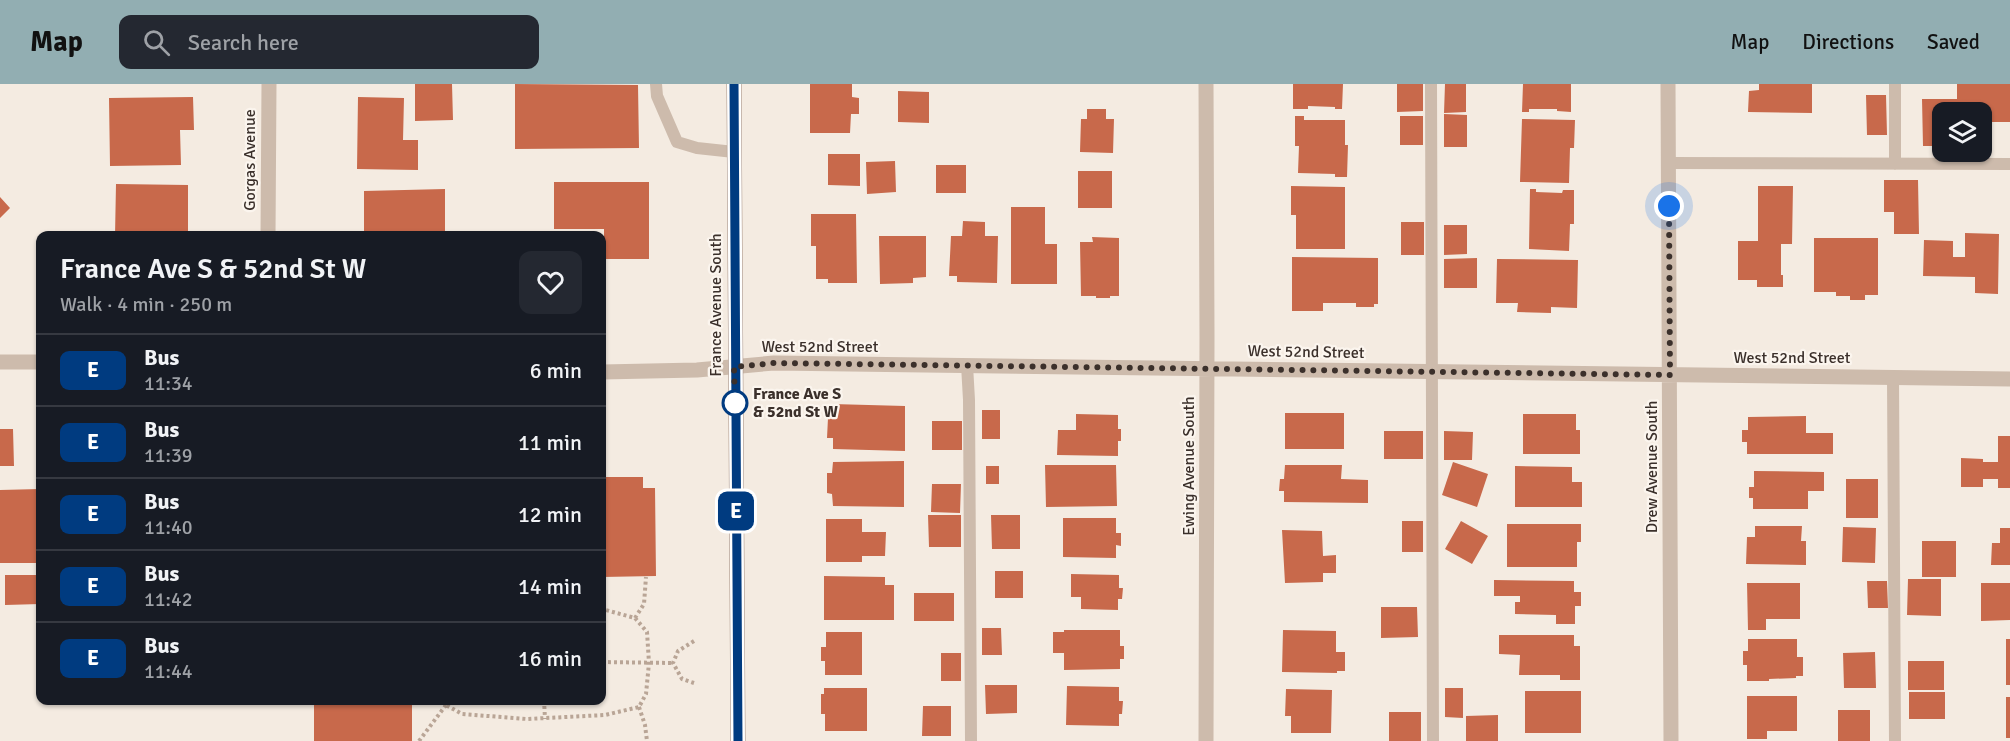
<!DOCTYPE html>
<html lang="en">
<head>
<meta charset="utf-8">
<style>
  body { margin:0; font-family:Signika,sans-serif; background:#242831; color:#f1f3f6; height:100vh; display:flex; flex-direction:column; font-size:22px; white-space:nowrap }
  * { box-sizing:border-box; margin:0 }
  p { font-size:20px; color:#9ea1a6 }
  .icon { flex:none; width:33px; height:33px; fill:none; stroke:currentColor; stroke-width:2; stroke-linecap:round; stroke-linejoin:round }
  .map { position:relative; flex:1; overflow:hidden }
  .side { position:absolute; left:36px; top:147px; width:570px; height:474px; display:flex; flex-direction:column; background:#171b24; border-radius:12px; box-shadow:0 2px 4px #0004 }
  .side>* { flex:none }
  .badge { padding:0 12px; border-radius:9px; font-size:21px; line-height:39px }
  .buttons { position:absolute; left:1932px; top:18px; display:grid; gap:12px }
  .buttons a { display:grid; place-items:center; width:60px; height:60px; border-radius:12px; background:#171b24; box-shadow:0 2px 4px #0004; font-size:30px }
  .you { position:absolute; width:30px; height:30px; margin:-15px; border:4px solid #fff; border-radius:50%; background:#1a73e8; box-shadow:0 0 0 9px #1a73e833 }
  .map>.badge { position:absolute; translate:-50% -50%; box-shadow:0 0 0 3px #fff }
  .round { display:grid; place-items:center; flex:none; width:63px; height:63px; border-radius:12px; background:#242831 }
  .summary { display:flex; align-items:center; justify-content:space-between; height:102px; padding:0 24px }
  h1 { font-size:28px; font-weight:600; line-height:45px }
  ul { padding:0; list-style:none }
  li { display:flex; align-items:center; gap:18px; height:72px; padding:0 24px; border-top:2px solid #363941 }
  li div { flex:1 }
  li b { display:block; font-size:22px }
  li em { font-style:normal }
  li .badge { min-width:66px; font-weight:700; text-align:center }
  header { display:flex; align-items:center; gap:36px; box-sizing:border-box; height:84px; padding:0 30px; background:#92aeb2; color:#111 }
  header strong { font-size:28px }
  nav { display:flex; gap:33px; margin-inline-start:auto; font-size:21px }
  .search { width:420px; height:54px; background:#242831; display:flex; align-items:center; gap:15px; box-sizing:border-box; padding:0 21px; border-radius:12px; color:#9ea1a6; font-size:22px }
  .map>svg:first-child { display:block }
</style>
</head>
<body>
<header>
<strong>Map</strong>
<div class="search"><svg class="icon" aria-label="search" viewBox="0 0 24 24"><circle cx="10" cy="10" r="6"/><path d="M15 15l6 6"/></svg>Search here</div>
<nav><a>Map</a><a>Directions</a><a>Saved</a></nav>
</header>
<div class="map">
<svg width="2010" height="657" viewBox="0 0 2010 657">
  <rect width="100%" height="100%" fill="#f4ebe1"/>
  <path fill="#c8694b" d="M415 0H452L453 36 415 37Z
    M515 0 638 1 639 64 515 65Z
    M810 0H852V13L859 14V30H851L850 49H810Z
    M1293 0H1343L1342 25H1335V23L1308 22V25H1293Z
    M1397 0H1423V27L1397 28Z
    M1445 0H1466V28L1444 29Z
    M1523 0H1571V28L1557 27V25H1529V28H1522Z
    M1759 0H1812V29L1748 28 1749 7 1759 6Z
    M1957 0H2010V38H1982V28H1942V62H1923L1922 15H1957Z
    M898 7 929 8V39L898 38Z
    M1866 11H1886L1887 51H1867Z
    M193 13 194 46H180L181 81 110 82 109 14Z
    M358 13 404 14 403 56H418V86L357 85Z
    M1087 25H1106V35H1114L1113 69 1080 68 1081 35H1087Z
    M1444 30 1467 31V63H1444Z
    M1295 32H1304V36H1345V61H1348L1347 93H1335V90L1298 89 1299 62H1295Z
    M1400 32H1423V61H1400Z
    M1522 35 1575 36 1574 64H1570L1569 99 1520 98Z
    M828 70H860V102L828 101Z
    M895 77 896 108 867 110 866 78Z
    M936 81H966V109H936Z
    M1078 87H1112V124H1078Z
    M1884 96H1918L1919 150H1894V128H1884Z
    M554 98H649V175H604V145H554Z
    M116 100 188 101V152H115Z
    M1291 102 1345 103V165H1296V131H1291Z
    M1758 102H1793L1792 160H1781V191H1783V203H1757V196H1738V157H1758Z
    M445 105V152H364V107Z
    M1530 105H1536V108L1562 109 1563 106H1574V140H1570L1569 167 1529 165Z
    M0 113 10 124 0 134Z
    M1011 123H1045V160H1057V200H1011Z
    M811 130H856L857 199H828V195H816V162H811Z
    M963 137 985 138V152H998L997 199 957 198V192H949L951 152H962Z
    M1401 138H1424V171H1401Z
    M1444 141H1467V170L1444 171Z
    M1965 149 1999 150 1998 210 1975 209V193L1923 192 1924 156 1953 157V173H1965Z
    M879 152H926V193L913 194V199L880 200Z
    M1092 153 1119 154V212H1110V214H1096V212H1081L1080 158H1093Z
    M1814 154H1878V211H1865V216H1850V212H1836V208H1814Z
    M1292 173 1378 174V220H1374V223H1356V219H1323V227H1292Z
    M1477 174V204H1444V175Z
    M1497 175 1578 176 1577 224 1551 223V229L1517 228 1518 219H1496Z
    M832 320 905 322V367L833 365V354H827L828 334H832Z
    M982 326H1000V355H982Z
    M1285 329H1344V365H1285Z
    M1076 330 1118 331V345H1121V357H1118V372L1057 371 1058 346H1076Z
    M1523 330H1576V346H1580V370H1523Z
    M1806 332V349H1833V370H1747V358H1742V346H1748V333Z
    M932 337H962V366H932Z
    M0 345H13L14 382H0Z
    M1384 347H1423V375H1384Z
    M1444 347 1473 348 1472 376H1444Z
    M1998 352H2010V404H1998V395H1983V403H1961V374L1983 375V378H1998Z
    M904 377V423L833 422 832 410 827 409V389H832L833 378Z
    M1453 378 1488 390 1477 423 1442 411Z
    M1045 381H1116L1117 422 1046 423Z
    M1285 381H1342L1341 395 1368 396V419L1284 418V407H1279L1280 395H1284Z
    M986 382H999V400H986Z
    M1515 382 1572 383V398H1582V423H1515Z
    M1754 387 1824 388V407H1808V425H1753V414H1749V403H1754Z
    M602 393H643V404H655L656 492 602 493Z
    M1846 395H1878V434H1846Z
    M932 400H961L960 429 931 428Z
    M40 405V479H0V406Z
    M928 431H961V463H929Z
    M991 431H1020V465H992Z
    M1063 434H1116V449H1121V462L1116 461V474L1063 473Z
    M826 435H862V448H886L885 472H862V478H826Z
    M1402 437H1423V468H1402Z
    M1461 437 1488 452 1472 480 1445 465Z
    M1507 440H1581V458H1577V483H1507Z
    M1755 442H1802L1801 457H1806V481L1746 480 1747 453H1755Z
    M1843 443 1876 444 1875 479 1842 478Z
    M2000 444H2010V481H1991L1992 459H2000Z
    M1282 446 1322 447 1323 472 1336 471V489H1323V498L1285 499Z
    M1922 457H1956V493H1922Z
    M995 487H1023V514H995Z
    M1071 490 1119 491V504H1123L1122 515H1118V526L1081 525V513H1071Z
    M5 491H40V520L5 521Z
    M824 492 885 493V501H894V536H824Z
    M1908 495H1941V532L1907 531Z
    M1494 496 1574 497V508H1581V522H1575V540H1556V531L1515 530V518H1520V512H1494Z
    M1867 497H1887L1888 524H1868Z
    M1747 499H1800V535H1766V546H1748Z
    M1981 499H2010V536L1981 537Z
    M914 509H954V537H914Z
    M1381 523H1417L1418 553 1381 554Z
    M982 544H1001L1002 571H982Z
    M1064 546H1120V562H1124V575H1120V585L1064 586V569H1053V548H1064Z
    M1283 546 1336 547V568H1345V587H1337V589L1282 588Z
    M826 548H862V591H825V577H821V563H826Z
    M1499 551H1574V562H1580V596H1560V591H1519L1520 571 1499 570Z
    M1748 555H1797V573H1803V592H1796V594L1769 595V597H1747V581H1743V567H1748Z
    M2006 555H2010V601H2006Z
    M1875 568 1876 604H1844L1843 569Z
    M941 569H961V597H941Z
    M1908 577H1944V606H1908Z
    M985 601H1017V629L986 630Z
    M1067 602 1119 603V617H1123L1122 630H1119V642L1066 641Z
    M824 604H867V647H825V630H821V610H824Z
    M1445 604H1463V634L1445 633Z
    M1286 605 1332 606 1331 649H1291V632H1285Z
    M1525 607H1581V649H1525Z
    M1909 608H1945V635H1909Z
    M1747 612H1797V647H1767V655H1747Z
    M2006 613H2010V654H2006Z
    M314 616H412V657H314Z
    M923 622H951V652H922Z
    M1838 626H1870V657H1838Z
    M1389 628H1421V657H1389Z
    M1498 631V657H1466V632Z"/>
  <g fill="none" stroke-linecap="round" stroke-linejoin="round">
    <path stroke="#b9a596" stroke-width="4" stroke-dasharray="3 3" stroke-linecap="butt" d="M635 534 644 520 646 493
      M694 557 678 567 673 579 682 595 694 599
      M602 578 673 579
      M445 616 446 621 462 630 527 635 605 631 639 623 646 610 649 579 647 548 635 534 602 525
      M544 616 545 635
      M639 623 645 641 647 657
      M419 657 446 621"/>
    <path stroke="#cdbbac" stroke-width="12" d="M656 0 657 12 677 58 697 64 734 68
      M1431 0 1433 657
      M1895 0V80
      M1668 79 2010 80
      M967 281 969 316 971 657
      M1893 293 1895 657"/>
    <path stroke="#cdbbac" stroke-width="15" d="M1206 0 1207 253 1206 657
      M1668 0 1671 657
      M268 152 269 0
      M0 278H40
      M602 288 697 286 774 279 2010 295"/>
    <path stroke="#a18a7d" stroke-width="15" d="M734 0 738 657"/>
  </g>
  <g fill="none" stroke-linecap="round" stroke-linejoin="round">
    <defs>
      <path id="line" d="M734 0 738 657"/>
    </defs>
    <use href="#line" stroke="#fff" stroke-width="14"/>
    <use href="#line" stroke="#003b80" stroke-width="9"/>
    <path stroke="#3b302b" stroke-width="6" stroke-dasharray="0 10.8" d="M735 319 734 283 774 279 1670 291 1669 122"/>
  </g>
  <circle fill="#fff" stroke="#003b80" stroke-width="3" cx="735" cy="319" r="12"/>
  <g text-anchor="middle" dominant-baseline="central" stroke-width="4.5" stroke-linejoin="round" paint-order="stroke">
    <g font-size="16" fill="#3b302b" stroke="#fbf5ee">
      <text transform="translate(250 76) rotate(-90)">Gorgas Avenue</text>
      <text transform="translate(716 221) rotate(-90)">France Avenue South</text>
      <text x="820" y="263">West 52nd Street</text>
      <text transform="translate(1306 268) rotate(1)">West 52nd Street</text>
      <text x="1792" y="274">West 52nd Street</text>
      <text transform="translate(1189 382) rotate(-90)">Ewing Avenue South</text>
      <text transform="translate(1652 383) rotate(-90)">Drew Avenue South</text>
    </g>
    <g font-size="16" font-weight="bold" fill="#3b302b" stroke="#fbf5ee" text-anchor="start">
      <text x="753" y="310">France Ave S<tspan x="753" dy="18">&amp; 52nd St W</tspan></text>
    </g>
  </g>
</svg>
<div class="buttons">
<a><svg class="icon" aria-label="layers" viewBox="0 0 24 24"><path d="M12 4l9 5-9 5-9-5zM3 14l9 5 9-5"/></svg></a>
</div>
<div class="you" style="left:1669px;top:122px"></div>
<b class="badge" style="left:736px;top:427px;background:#003b80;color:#fff">E</b>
<section class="side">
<div class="summary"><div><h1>France Ave S &amp; 52nd St W</h1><p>Walk · 4 min · 250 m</p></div><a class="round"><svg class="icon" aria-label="heart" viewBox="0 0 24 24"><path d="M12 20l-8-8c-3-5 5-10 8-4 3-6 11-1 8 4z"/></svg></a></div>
<ul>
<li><span class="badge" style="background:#003b80;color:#fff">E</span><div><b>Bus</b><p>11:34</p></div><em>6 min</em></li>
<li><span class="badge" style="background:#003b80;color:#fff">E</span><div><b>Bus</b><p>11:39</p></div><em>11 min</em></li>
<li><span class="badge" style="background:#003b80;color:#fff">E</span><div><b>Bus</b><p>11:40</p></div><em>12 min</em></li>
<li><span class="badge" style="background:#003b80;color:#fff">E</span><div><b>Bus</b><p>11:42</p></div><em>14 min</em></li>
<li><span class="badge" style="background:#003b80;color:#fff">E</span><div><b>Bus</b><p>11:44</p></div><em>16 min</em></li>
</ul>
</section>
</div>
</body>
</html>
